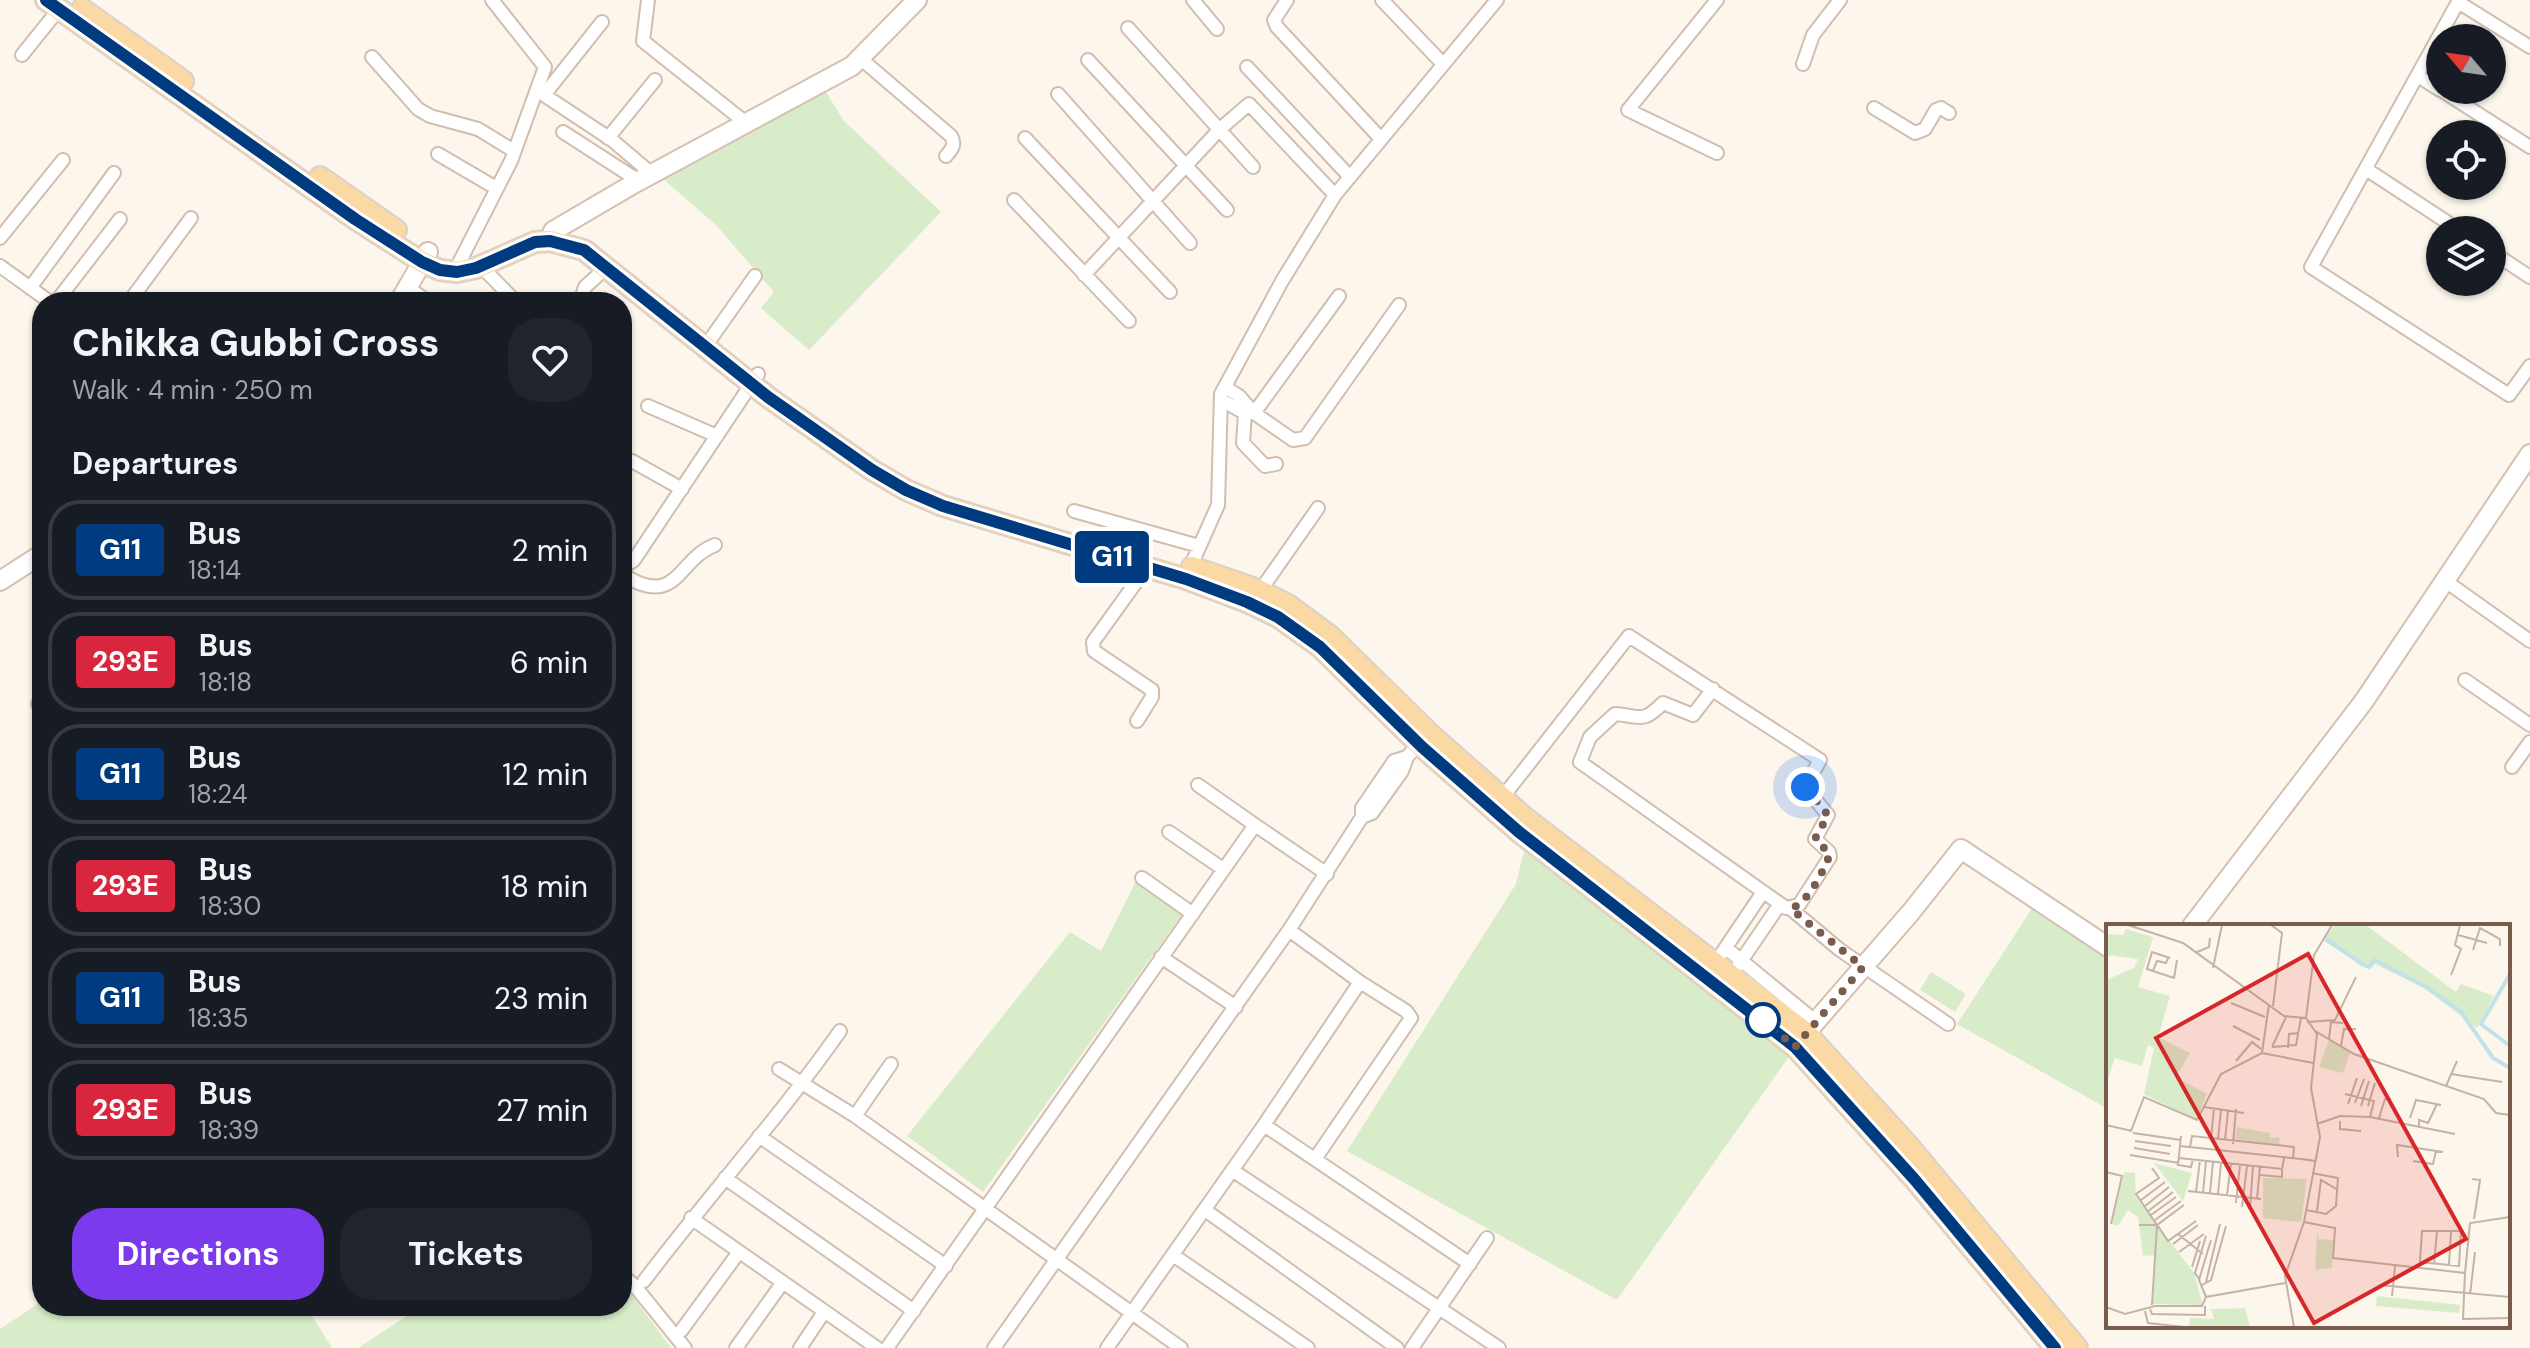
<!DOCTYPE html>
<html lang="en">
<head>
<meta charset="utf-8">
<style>
  body { margin:0; font-family:"DM Sans",sans-serif; background:#20242c; color:#f1f3f6; height:100vh; display:flex; flex-direction:column; font-size:30px; white-space:nowrap }
  * { box-sizing:border-box; margin:0 }
  p { font-size:26px; color:#9ea1a6 }
  .icon { flex:none; width:44px; height:44px; fill:none; stroke:currentColor; stroke-width:2; stroke-linecap:round; stroke-linejoin:round }
  .map { position:relative; flex:1; overflow:hidden }
  .drawer { position:absolute; left:32px; top:292px; width:600px; height:1024px; display:flex; flex-direction:column; background:#171b24; border-radius:32px; box-shadow:0 2px 6px #0004 }
  .drawer>* { flex:none }
  .badge { padding:0 16px; border-radius:6px; font-size:28px; line-height:52px }
  .needle { width:52px; rotate:299deg }
  .fabs { position:absolute; left:2426px; top:24px; display:grid; gap:16px }
  .fabs a { display:grid; place-items:center; width:80px; height:80px; border-radius:50%; background:#171b24; box-shadow:0 2px 6px #0004; font-size:40px }
  .you { position:absolute; width:40px; height:40px; margin:-20px; border:6px solid #fff; border-radius:50%; background:#1a73e8; box-shadow:0 0 0 12px #1a73e833 }
  .map>.badge { position:absolute; translate:-50% -50%; box-shadow:0 0 0 4px #fff }
  h2 { padding:0 40px; font-size:30px; line-height:72px }
  .round { display:grid; place-items:center; flex:none; width:84px; height:84px; border-radius:32px; background:#20242c }
  .head { display:flex; align-items:center; justify-content:space-between; height:136px; padding:0 40px }
  h1 { font-size:38px; font-weight:800; line-height:60px }
  .button { display:flex; gap:16px; margin-top:auto; padding:16px 40px }
  .button a { flex:1; height:92px; border-radius:32px; background:#7c3aed; color:#fff; font-size:32px; font-weight:800; line-height:92px; text-align:center }
  .button a+a { background:#20242c; color:#f1f3f6 }
  ul { padding:0; list-style:none }
  li { display:flex; align-items:center; gap:24px; height:100px; margin:0 16px 12px; padding:0 24px; border:4px solid #363941; border-radius:32px }
  li div { flex:1 }
  li b { display:block; font-size:30px }
  li em { font-style:normal }
  li .badge { min-width:88px; font-weight:700; text-align:center }
  .map>svg:first-child { display:block }
</style>
</head>
<body>
<div class="map">
<svg width="2530" height="1348" viewBox="0 0 2530 1348">
  <rect width="100%" height="100%" fill="#fdf6ec"/>
  <path fill="#d8ecc9" d="M824 89 844 121 941 212 809 350 761 308 774 292 716 225 662 178Z
    M1524 851 1790 1055 1617 1300 1347 1151 1516 884Z
    M1137 879 1183 913 983 1192 907 1136 1070 932 1101 951Z
    M2033 907 2108 956V1109L1957 1024Z
    M1931 972 1966 994 1955 1012 1920 990Z
    M622 1282 671 1348H358L422 1306H622Z
    M42 1301V1306H306L332 1348H0V1329Z"/>
  <g fill="none" stroke-linecap="round" stroke-linejoin="round">
    <defs>
      <path id="street" d="M648 0 643 41 746 123
        M1193 0 1217 29
        M1287 0 1274 20 1277 27 1381 139
        M1382 0 1443 64
        M1717 0 1628 110 1717 153
        M602 22 544 95 612 140 652 174
        M1128 28 1253 167
        M2530 47 2458 2 2311 267 2509 395 2530 366
        M22 55 59 9
        M372 57 418 109 430 116 478 129 514 151
        M860 58 951 136C956 145 952 149 946 156
        M1088 60 1227 210
        M1803 64 1813 35 1840 0
        M1247 67 1350 177
        M2418 76 2440 90
        M2441 90 2530 147
        M1058 94 1190 243
        M1874 108 1915 133 1925 129 1936 110 1941 108 1949 113
        M563 132 639 181
        M608 138 655 80
        M1025 138 1170 292
        M438 154 496 188
        M2366 169 2459 230
        M1014 200 1129 321
        M0 238 63 160
        M2492 252 2530 277
        M459 263 511 161 545 67 492 0
        M0 266 50 302
        M481 266 514 300
        M1084 275 1220 129 1249 104 1335 195
        M407 287 429 302
        M30 288 114 173
        M1339 296 1254 413 1293 440 1305 438 1399 305
        M56 302 120 219
        M129 302 191 218
        M580 302 585 287 607 267
        M712 337 755 276
        M1221 400 1245 413H1254L1239 396 1225 387
        M648 406 717 436
        M1245 413 1243 443 1265 466 1276 464
        M632 461 682 489
        M1074 511 1199 546
        M622 568 634 560 758 374
        M1189 570 1218 505 1221 394 1282 281 1335 195 1497 0
        M622 574C678 610 677 559 715 545
        M2444 580 2530 641
        M1260 591 1318 508
        M2465 680 2530 725
        M38 704 42 701
        M1137 721 1152 697V690L1094 651 1093 642 1147 567
        M1407 757 1394 761 1362 808V817L1372 813 1402 771 1407 757 1423 739
        M2512 767 2530 742
        M1198 785 1255 825
        M1502 798 1629 636 1820 760 1805 787 1828 815 1815 839 1829 852 1830 857 1799 905 1786 908 1580 762 1590 737 1615 714C1642 716 1642 724 1663 703L1693 715 1713 689
        M1169 832 1223 869
        M1142 878 1193 914
        M1791 909 1840 950 1948 1024
        M1726 948 1815 1021
        M1722 953 1763 892
        M1161 957 1236 1007
        M1739 964 1780 904
        M779 1069 855 1116 1181 1348
        M855 1116 891 1064
        M1264 1125 1470 1264
        M759 1136 946 1266
        M1315 1159 1411 1018 1406 1011 1360 982
        M1232 1170 1499 1348
        M725 1178 914 1311
        M1205 1210 1397 1348
        M691 1218 877 1348
        M1173 1255 1308 1348
        M622 1275 634 1285 685 1348
        M644 1281C708 1196 779 1118 840 1031
        M681 1331 739 1252
        M736 1348 783 1282
        M800 1348 824 1312
        M887 1348 1255 825 1327 874
        M994 1348 1289 930 1362 817
        M1107 1348 1264 1125 1360 982 1289 930
        M1412 1348 1487 1238"/>
      <path id="secondary" d="M550 241 553 231 635 183 852 66 917 0
        M399 302 428 252
        M0 581 42 554
        M2192 926 2364 701 2530 454
        M1806 1033 1911 912 1961 849 2108 947"/>
      <path id="primary" d="M46 0 355 219 422 262 440 270 457 272 476 268 535 242 550 241 584 250 768 397 872 470 906 490 943 506 1186 579 1247 602 1278 617 1320 647 1422 747 1519 832 1795 1047 1915 1180 2055 1348
        M82 9 183 81
        M320 177 396 230
        M1192 567 1256 589 1288 605 1330 636 1431 735 1525 818 1806 1033 1907 1144 2077 1348"/>
    </defs>
    <use href="#street" stroke="#d1beb0" stroke-width="16"/>
    <use href="#secondary" stroke="#d6c0b0" stroke-width="22"/>
    <use href="#primary" stroke="#dad1cd" stroke-width="24"/>
    <use href="#street" stroke="#fff" stroke-width="12"/>
    <use href="#secondary" stroke="#fff" stroke-width="18"/>
    <use href="#primary" stroke="#fbd9a5" stroke-width="20"/>
  </g>
  <g fill="none" stroke-linecap="round" stroke-linejoin="round">
    <defs>
      <path id="line" d="M46 0 355 219 422 262 440 270 457 272 476 268 535 242 550 241 584 250 768 397 872 470 906 490 943 506 1186 579 1247 602 1278 617 1320 647 1422 747 1519 832 1795 1047 1915 1180 2055 1348"/>
    </defs>
    <use href="#line" stroke="#fff" stroke-width="18"/>
    <use href="#line" stroke="#003b80" stroke-width="12"/>
    <path stroke="#7a5c4d" stroke-width="8" stroke-dasharray="0 14.4" d="M1763 1020 1795 1047 1863 967 1791 909C1809 901 1823 872 1830 854L1815 839 1828 815 1805 787"/>
  </g>
  <circle fill="#fff" stroke="#003b80" stroke-width="4" cx="1763" cy="1020" r="16"/>
  <g transform="translate(2106 924)">
    <rect width="404" height="404" fill="#fdf6ec"/>
    <path d="M229 1H260L350 68 355 60 388 72 371 104 318 64 269 40 264 45 216 16ZM20 5 47 13 32 63 64 72 52 113 84 129 70 153 101 170 90 196 38 170 48 124 42 121 36 142 9 134 0 161V56L28 44 32 35 0 31V10L17 11ZM223 116 244 129 237 149 213 143ZM131 203 164 209V214L174 213 173 221 129 215ZM48 239 86 249 77 277ZM18 248 29 249 30 273 88 349 97 381 47 380 50 331 37 332 32 293 22 286 12 302 6 300ZM157 254 201 255 195 298 157 294ZM211 308 213 315 227 316 226 344 209 346ZM271 372 354 381 353 389 270 382ZM139 384 144 403H83L84 394 108 395 105 385Z" fill="#d8ecc9"/>
    <path fill="none" stroke="#bfe3e8" stroke-width="4" d="M220 15 256 40 263 43 269 36 322 64 355 88 387 134 404 144M404 50 375 100 404 122"/>
    <path fill="none" stroke="#c5b3a7" stroke-width="2" d="M22 1 77 19 178 92 200 94M165 1 176 9 167 82M352 11 381 19M367 26 374 4 394 15V22M89 29 103 23 104 14M64 34 46 28 41 45 68 54 71 36M107 44 116 1M47 47 51 37 60 39 62 34M345 51 355 25 349 21 354 1M125 79 159 93M201 98 229 96 250 53M127 102 154 116M209 107 248 130 378 175 390 189 404 191M223 115 225 98 237 99M235 122 238 105H250M166 123 190 121 195 94M166 123 180 93M182 124 183 110 193 109M156 129 207 139M130 137 146 118 155 125M345 150 396 158M340 162 351 137M239 170 268 177 264 193M249 179 258 155M242 180 251 154M255 182 263 157M262 182 269 159M98 183 138 189M273 194 279 175H285M304 194 310 176 335 181M234 197V205L255 207M211 200 234 192 264 193 349 210M0 201 26 207M313 202V196L322 199 331 180M25 207 38 173 91 196 115 150 156 129 163 80M27 209 75 216M75 212 72 241 85 243 87 235M105 214 108 184M112 215 115 186M119 216 122 187M29 217 65 222M127 220 130 185M74 222 195 235M84 223 86 212 188 223 187 234M28 224 64 230M24 231 73 239M292 233 291 221 337 228M73 234 176 245 178 234M205 236 195 235 209 237M307 237 327 240 330 227M0 248 16 252 5 300M154 251 176 253V245M366 255 374 256 368 295M82 267 155 275M90 268 94 236M97 269 100 237M104 269 107 238M112 270 115 239M121 271 125 239M151 275 154 243M35 276 59 258M130 279 134 241M39 282 63 263M136 283 141 242M144 285 147 242M200 286 220 290 230 282 232 254 206 249M211 287 215 256 232 266M41 288 67 268M45 291 70 273M49 296 75 277M198 298 229 304 227 334 359 349 357 395 404 394M33 301H51L78 281M52 302 62 317 90 297M316 307H355L353 342 314 338ZM72 310 97 330M67 320 92 301M73 328 98 310M328 340 331 307M343 341 345 307M86 343 94 317M359 349 364 299 404 293M93 355 89 349 100 312M100 358 114 300M96 361 105 356 120 302M273 361 403 373 404 362M364 371 369 328M286 372 289 342M100 373 93 356 105 316M46 381 51 301 30 270 53 254 46 244M0 383 19 390 49 382H96L100 373 179 359M44 385 46 390 99 391V382M39 387 42 399 78 403M188 403 179 352 198 298 214 213 205 164 211 110 200 94 208 31 226 1"/>
    <path fill="#d62828" fill-opacity="0.15" stroke="#d62828" stroke-width="4" d="M202 30 360 315 208 399 50 114Z"/>
    <rect width="404" height="404" fill="none" stroke="#7a5c4d" stroke-width="4"/>
  </g>
</svg>
<div class="fabs">
<a><svg class="needle" viewBox="-14 -14 28 28"><path d="M0-13l5 13h-10z" fill="#e53935"/><path d="M0 13l5-13h-10z" fill="#9ea1a6"/></svg></a>
<a><svg class="icon" aria-label="locate" viewBox="0 0 24 24"><circle cx="12" cy="12" r="6"/><path d="M12 2v4M12 18v4M2 12h4M18 12h4"/></svg></a>
<a><svg class="icon" aria-label="layers" viewBox="0 0 24 24"><path d="M12 4l9 5-9 5-9-5zM3 14l9 5 9-5"/></svg></a>
</div>
<div class="you" style="left:1805px;top:787px"></div>
<b class="badge" style="left:1112px;top:557px;background:#003b80;color:#fff">G11</b>
<section class="drawer">
<div class="head"><div><h1>Chikka Gubbi Cross</h1><p>Walk · 4 min · 250 m</p></div><a class="round"><svg class="icon" aria-label="heart" viewBox="0 0 24 24"><path d="M12 20l-8-8c-3-5 5-10 8-4 3-6 11-1 8 4z"/></svg></a></div>
<h2>Departures</h2>
<ul>
<li><span class="badge" style="background:#003b80;color:#fff">G11</span><div><b>Bus</b><p>18:14</p></div><em>2 min</em></li>
<li><span class="badge" style="background:#d7263d;color:#fff">293E</span><div><b>Bus</b><p>18:18</p></div><em>6 min</em></li>
<li><span class="badge" style="background:#003b80;color:#fff">G11</span><div><b>Bus</b><p>18:24</p></div><em>12 min</em></li>
<li><span class="badge" style="background:#d7263d;color:#fff">293E</span><div><b>Bus</b><p>18:30</p></div><em>18 min</em></li>
<li><span class="badge" style="background:#003b80;color:#fff">G11</span><div><b>Bus</b><p>18:35</p></div><em>23 min</em></li>
<li><span class="badge" style="background:#d7263d;color:#fff">293E</span><div><b>Bus</b><p>18:39</p></div><em>27 min</em></li>
</ul>
<div class="button"><a>Directions</a><a>Tickets</a></div>
</section>
</div>
</body>
</html>
